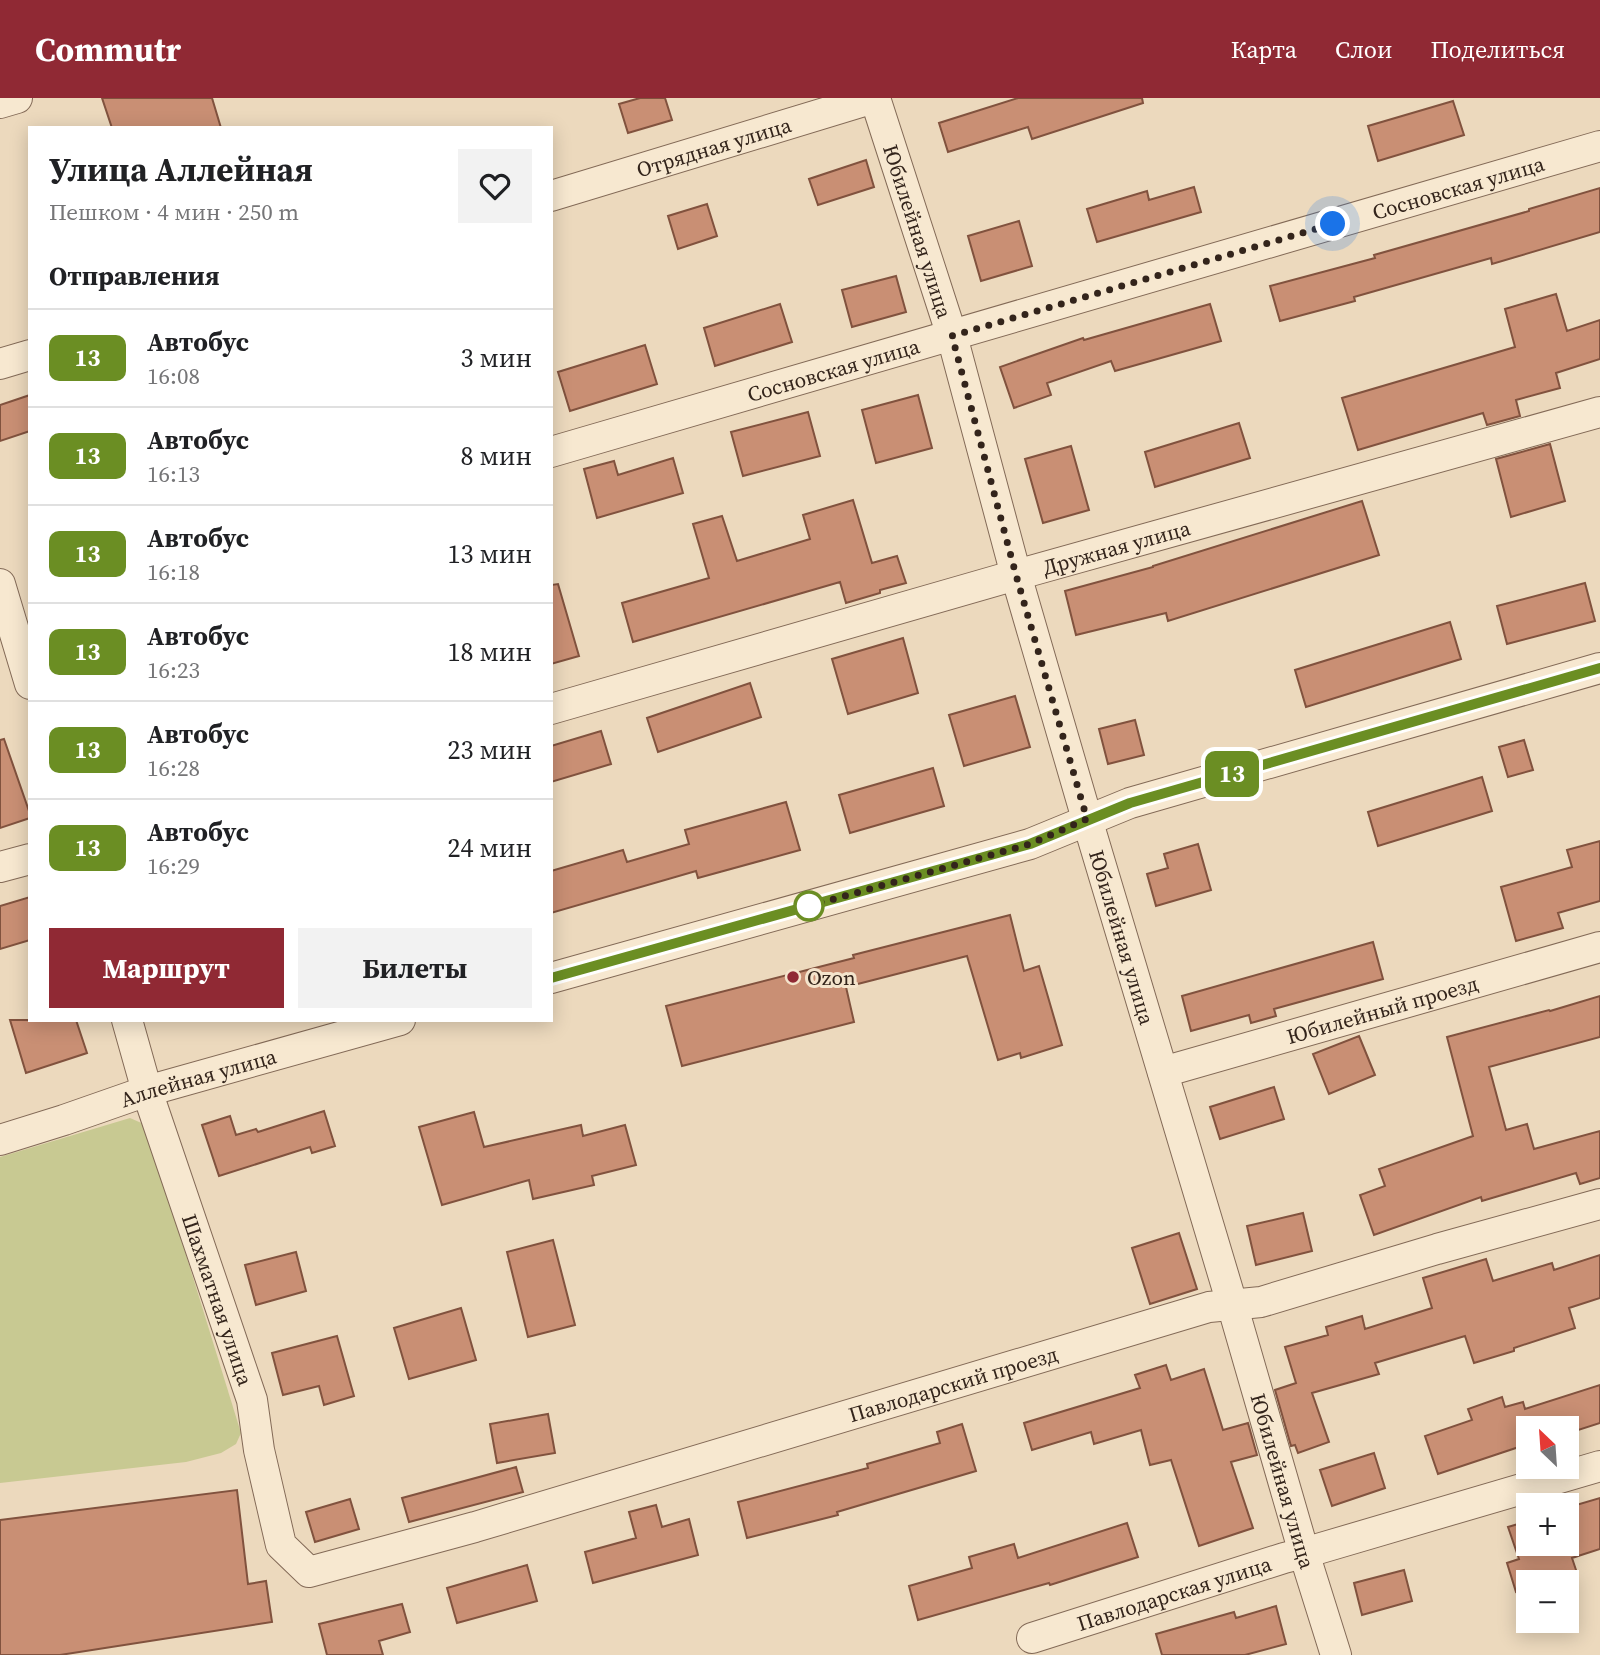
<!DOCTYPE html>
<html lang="ru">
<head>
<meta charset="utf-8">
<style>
  body { margin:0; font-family:"Source Serif 4",serif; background:#f2f2f2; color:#202124; height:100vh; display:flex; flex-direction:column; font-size:26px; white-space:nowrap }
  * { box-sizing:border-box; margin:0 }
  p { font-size:23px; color:#757577 }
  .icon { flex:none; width:38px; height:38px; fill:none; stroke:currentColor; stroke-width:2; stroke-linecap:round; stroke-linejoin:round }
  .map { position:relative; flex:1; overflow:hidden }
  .panel { position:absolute; left:28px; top:28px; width:525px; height:896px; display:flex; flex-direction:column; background:#fff; border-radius:0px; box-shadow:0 4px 18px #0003 }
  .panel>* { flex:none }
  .badge { padding:0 14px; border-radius:10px; font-size:24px; line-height:46px }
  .needle { width:46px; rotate:335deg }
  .tools { position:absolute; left:1516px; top:1318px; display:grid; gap:14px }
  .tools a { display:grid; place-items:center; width:63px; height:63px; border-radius:0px; background:#fff; box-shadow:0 4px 18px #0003; font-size:35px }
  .you { position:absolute; width:35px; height:35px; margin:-18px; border:5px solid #fff; border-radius:50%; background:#1a73e8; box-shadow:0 0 0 10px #1a73e833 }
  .map>.badge { position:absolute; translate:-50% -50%; box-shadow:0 0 0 4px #fff }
  h2 { padding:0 21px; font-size:26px; line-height:63px }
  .round { display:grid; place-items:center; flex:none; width:74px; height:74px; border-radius:0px; background:#f2f2f2 }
  .summary { display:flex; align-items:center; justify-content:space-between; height:119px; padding:0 21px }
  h1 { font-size:33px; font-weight:700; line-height:52px }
  .action { display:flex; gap:14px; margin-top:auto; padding:14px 21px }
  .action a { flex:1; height:80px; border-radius:0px; background:#902934; color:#fff; font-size:28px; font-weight:700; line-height:80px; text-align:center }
  .action a+a { background:#f2f2f2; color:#202124 }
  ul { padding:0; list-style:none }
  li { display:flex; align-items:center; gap:21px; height:98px; padding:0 21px; border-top:2px solid #e0e0e0 }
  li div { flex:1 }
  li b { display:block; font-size:26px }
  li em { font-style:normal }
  li .badge { min-width:77px; font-weight:700; text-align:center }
  header { display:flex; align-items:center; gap:42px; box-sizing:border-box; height:98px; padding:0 35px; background:#902934; color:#fff }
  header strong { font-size:33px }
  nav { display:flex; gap:38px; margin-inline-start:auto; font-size:24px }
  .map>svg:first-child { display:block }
</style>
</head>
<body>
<header>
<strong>Commutr</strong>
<nav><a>Карта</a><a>Слои</a><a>Поделиться</a></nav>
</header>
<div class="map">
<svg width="1600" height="1557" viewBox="0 0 1600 1557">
  <rect width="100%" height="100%" fill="#ecd9bd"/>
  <path fill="#c8c992" d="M130 1020 146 1027 241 1335 236 1346 221 1355 186 1364 0 1385V1059Z"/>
  <path fill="#c98f74" stroke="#81523e" stroke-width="2" d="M102 0H212L221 30H112Z
    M640 0H665L672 22 628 35 619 6Z
    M1018 0H1142L1143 5 1032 41 1028 29 948 54 939 25Z
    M1453 3 1464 37 1378 63 1368 28Z
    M866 62 874 89 818 107 809 81Z
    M1194 89 1201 114 1097 144 1087 111 1147 93 1149 102Z
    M1600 90V134L1492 166 1491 160 1354 199 1355 203 1280 223 1270 188 1375 160 1374 157 1529 113V111Z
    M707 106 717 138 678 151 668 118Z
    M1019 123 1032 168 981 183 968 138Z
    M896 178 906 214 852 229 842 192Z
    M1556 196 1567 233 1600 222V261L1556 275 1560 290 1516 302 1520 318 1487 327 1483 315 1358 352 1342 300 1515 249 1505 211Z
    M780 206 792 244 715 268 704 230Z
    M1210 206 1221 243 1115 273 1111 263 1047 285 1051 297 1014 310 1000 269 1083 240 1084 242Z
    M645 247 657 286 570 313 558 274Z
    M30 297V333L0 343V307Z
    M918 297 932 350 876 365 862 312Z
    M808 314 820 358 743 378 731 334Z
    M1239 325 1250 360 1155 389 1145 354Z
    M1550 346 1565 403 1511 419 1496 361Z
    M1071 348 1089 412 1043 425 1025 361Z
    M673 360 683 395 597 420 584 371 614 363 618 377Z
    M853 402 872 465 897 458 906 485 880 492V495L846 505 840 484 633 544 622 505 709 480 693 426 722 418 737 463 810 441 803 417Z
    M1362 403 1379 457 1168 523 1166 515 1076 537 1065 493 1153 469V468Z
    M1585 485 1595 523 1507 546 1497 508Z
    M558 486 579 558 551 566V487Z
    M1450 524 1461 561 1306 609 1295 572Z
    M903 540 918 595 848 616 832 561Z
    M750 585 761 619 658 654 647 620Z
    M1015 598 1030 649 964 668 949 617Z
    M1135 622 1144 657 1108 666 1099 631Z
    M601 633 611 666 551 684V648Z
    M4 641 30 716V720L0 730V642Z
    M1524 642 1533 672 1508 679 1499 649Z
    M933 670 944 708 850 735 839 697Z
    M1482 679 1492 713 1378 748 1368 714Z
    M786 704 800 752 698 780 696 773 551 815V773L623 752 627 764 689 746 685 732Z
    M1600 743V803L1558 815 1563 830 1516 843 1501 789 1572 769 1567 752Z
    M1198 746 1211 792 1156 808 1147 776 1168 770 1164 756Z
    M30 799V842L0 851V808Z
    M1010 817 1024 873 1039 868 1062 947 1021 960 1020 955 998 962 967 858 846 889 854 924 682 968 666 908 854 860 853 857Z
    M1373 844 1383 881 1274 911 1276 918 1251 925 1249 917 1191 933 1182 898Z
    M1600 898V939L1489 969 1506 1032 1527 1026 1534 1051 1600 1033V1080L1580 1086 1576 1075 1482 1103 1481 1099 1374 1137 1360 1097 1385 1088 1379 1071 1473 1038 1447 939 1549 912 1550 913Z
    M10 922H76L87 955 26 975Z
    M1359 938 1375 977 1329 996 1313 956Z
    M1274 989 1284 1021 1220 1041 1210 1009Z
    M324 1013 335 1048 312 1055 310 1049 219 1078 202 1027 230 1018 236 1037 256 1031 258 1034Z
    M474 1014 484 1049 581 1027 583 1038 625 1027 636 1067 592 1078 594 1087 533 1101 529 1082 442 1107 419 1029Z
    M1303 1115 1312 1153 1256 1167 1247 1128Z
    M1179 1135 1197 1191 1150 1206 1132 1150Z
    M553 1142 575 1227 528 1239 507 1154Z
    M296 1154 306 1193 256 1207 245 1167Z
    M1600 1157V1200L1569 1210 1575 1230 1514 1250V1253L1474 1265 1465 1238 1375 1265 1379 1276 1312 1295 1329 1344 1298 1355 1295 1347 1291 1348 1275 1292 1296 1285 1285 1249 1328 1237 1326 1229 1362 1218 1365 1231 1432 1210 1423 1180 1486 1161 1493 1183 1552 1165 1554 1172Z
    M461 1210 476 1262 409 1281 394 1230Z
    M337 1238 354 1298 324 1307 319 1288 283 1297 272 1255Z
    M1166 1267 1171 1282 1204 1271 1223 1332 1248 1325 1257 1357 1231 1364 1253 1430 1199 1448 1171 1362 1150 1367 1141 1332 1094 1346 1091 1334 1032 1352 1024 1325 1140 1290 1135 1277Z
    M1600 1287V1325L1566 1336V1330H1528V1346L1438 1376 1425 1338 1472 1322 1468 1311 1502 1299 1505 1309 1523 1304 1525 1311Z
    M548 1316 555 1355 497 1365 490 1326Z
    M962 1326 976 1373 837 1414 838 1417 747 1440 738 1404 868 1370 867 1366 940 1345 937 1334Z
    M1374 1355 1385 1390 1332 1408 1320 1372Z
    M516 1369 523 1394 409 1424 402 1400Z
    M237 1392 248 1486 266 1483 272 1524 60 1557H0V1422Z
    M1600 1400V1451L1572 1460 1577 1475 1547 1484H1528V1490L1516 1494 1507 1465 1519 1461 1508 1429 1528 1423V1446H1566V1410Z
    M350 1401 359 1431 315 1444 306 1414Z
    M656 1407 662 1429 689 1421 698 1457 593 1485 585 1454 636 1440 629 1414Z
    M1127 1425 1138 1459 1050 1487 1049 1485 918 1522 909 1488 972 1470 969 1459 1014 1446 1018 1460Z
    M527 1467 537 1503 457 1525 447 1490Z
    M1404 1472 1412 1503 1362 1517 1354 1485Z
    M402 1506 410 1534 379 1543 383 1557H327L319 1526Z
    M1276 1508 1286 1546 1245 1557H1162L1156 1536 1234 1514 1236 1520Z"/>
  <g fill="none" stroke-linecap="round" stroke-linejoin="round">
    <defs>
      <g id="minor">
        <path id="s1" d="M875 0 952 238 1016 477 1087 721 1232 1206 1304 1455 1336 1557"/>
        <path d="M0 5 17 0"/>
        <path id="s2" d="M551 98 874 0"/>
        <path d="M0 266 30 257"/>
        <path id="s3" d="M551 354 1600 48"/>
        <path d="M0 486 30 586"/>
        <path id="s4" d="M551 611 1016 477 1600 314"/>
        <path d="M0 769 30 761"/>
        <path d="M551 880 1030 746 1130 705 1600 570"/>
        <path id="s5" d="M127 922 147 993 252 1302 259 1352 281 1447 309 1474 475 1429 1209 1209 1261 1204 1437 1151 1600 1106"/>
        <path id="s6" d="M1163 974 1600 849"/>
        <path id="s7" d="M0 1042 64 1022 147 993 400 922"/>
        <path id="s8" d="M1032 1540 1284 1460 1304 1455 1600 1368"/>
      </g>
    </defs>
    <use href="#minor" stroke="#836a57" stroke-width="32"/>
    <use href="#minor" stroke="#f7e8d0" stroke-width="30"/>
  </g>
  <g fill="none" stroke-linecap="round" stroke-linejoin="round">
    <defs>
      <path id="line" d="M551 880 1030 746 1130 705 1600 570"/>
    </defs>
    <use href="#line" stroke="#fff" stroke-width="16"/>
    <use href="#line" stroke="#6b8e23" stroke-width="10"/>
    <path stroke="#33241b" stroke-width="7" stroke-dasharray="0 12.6" d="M809 808 1030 746 1087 721 1016 477 952 238 1333 126"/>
  </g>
  <circle fill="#fff" stroke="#6b8e23" stroke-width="3.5" cx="809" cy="808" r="14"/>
  <circle fill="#902934" stroke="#f4e4cc" stroke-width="2.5" cx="793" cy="879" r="7"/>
  <g text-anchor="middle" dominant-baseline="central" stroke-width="6" stroke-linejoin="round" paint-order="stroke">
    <g font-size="21" fill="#33241b" stroke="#f4e4cc">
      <text stroke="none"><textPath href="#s2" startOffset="170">Отрядная улица</textPath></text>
      <text stroke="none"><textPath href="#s3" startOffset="945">Сосновская улица</textPath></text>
      <text stroke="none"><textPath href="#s1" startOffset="140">Юбилейная улица</textPath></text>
      <text stroke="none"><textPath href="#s3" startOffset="294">Сосновская улица</textPath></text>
      <text stroke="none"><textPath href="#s4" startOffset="588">Дружная улица</textPath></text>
      <text stroke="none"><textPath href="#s1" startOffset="875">Юбилейная улица</textPath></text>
      <text stroke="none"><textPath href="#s6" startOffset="228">Юбилейный проезд</textPath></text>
      <text stroke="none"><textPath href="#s7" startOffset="208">Аллейная улица</textPath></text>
      <text stroke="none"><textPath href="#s5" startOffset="294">Шахматная улица</textPath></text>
      <text stroke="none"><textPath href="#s5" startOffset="1258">Павлодарский проезд</textPath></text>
      <text stroke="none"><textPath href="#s1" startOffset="1442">Юбилейная улица</textPath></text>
      <text stroke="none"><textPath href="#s8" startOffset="149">Павлодарская улица</textPath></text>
    </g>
    <g font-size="21" fill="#33241b" stroke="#f4e4cc" text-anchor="start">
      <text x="807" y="879">Ozon</text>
    </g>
  </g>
</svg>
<div class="tools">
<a><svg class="needle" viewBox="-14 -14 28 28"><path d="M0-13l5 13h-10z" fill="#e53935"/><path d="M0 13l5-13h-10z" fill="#757577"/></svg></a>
<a>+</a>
<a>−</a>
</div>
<div class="you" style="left:1333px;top:126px"></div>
<b class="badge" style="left:1232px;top:676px;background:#6b8e23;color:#fff">13</b>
<section class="panel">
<div class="summary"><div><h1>Улица Аллейная</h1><p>Пешком · 4 мин · 250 m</p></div><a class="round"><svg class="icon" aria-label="heart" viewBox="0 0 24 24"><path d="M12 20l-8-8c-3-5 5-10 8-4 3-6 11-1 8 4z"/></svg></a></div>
<h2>Отправления</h2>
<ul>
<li><span class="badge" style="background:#6b8e23;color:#fff">13</span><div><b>Автобус</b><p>16:08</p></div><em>3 мин</em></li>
<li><span class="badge" style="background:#6b8e23;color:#fff">13</span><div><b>Автобус</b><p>16:13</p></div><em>8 мин</em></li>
<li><span class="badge" style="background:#6b8e23;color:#fff">13</span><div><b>Автобус</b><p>16:18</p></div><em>13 мин</em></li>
<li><span class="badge" style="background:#6b8e23;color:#fff">13</span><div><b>Автобус</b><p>16:23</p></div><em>18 мин</em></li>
<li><span class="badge" style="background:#6b8e23;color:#fff">13</span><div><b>Автобус</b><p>16:28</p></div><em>23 мин</em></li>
<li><span class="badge" style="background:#6b8e23;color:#fff">13</span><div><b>Автобус</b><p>16:29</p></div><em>24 мин</em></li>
</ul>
<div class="action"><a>Маршрут</a><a>Билеты</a></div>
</section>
</div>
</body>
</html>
